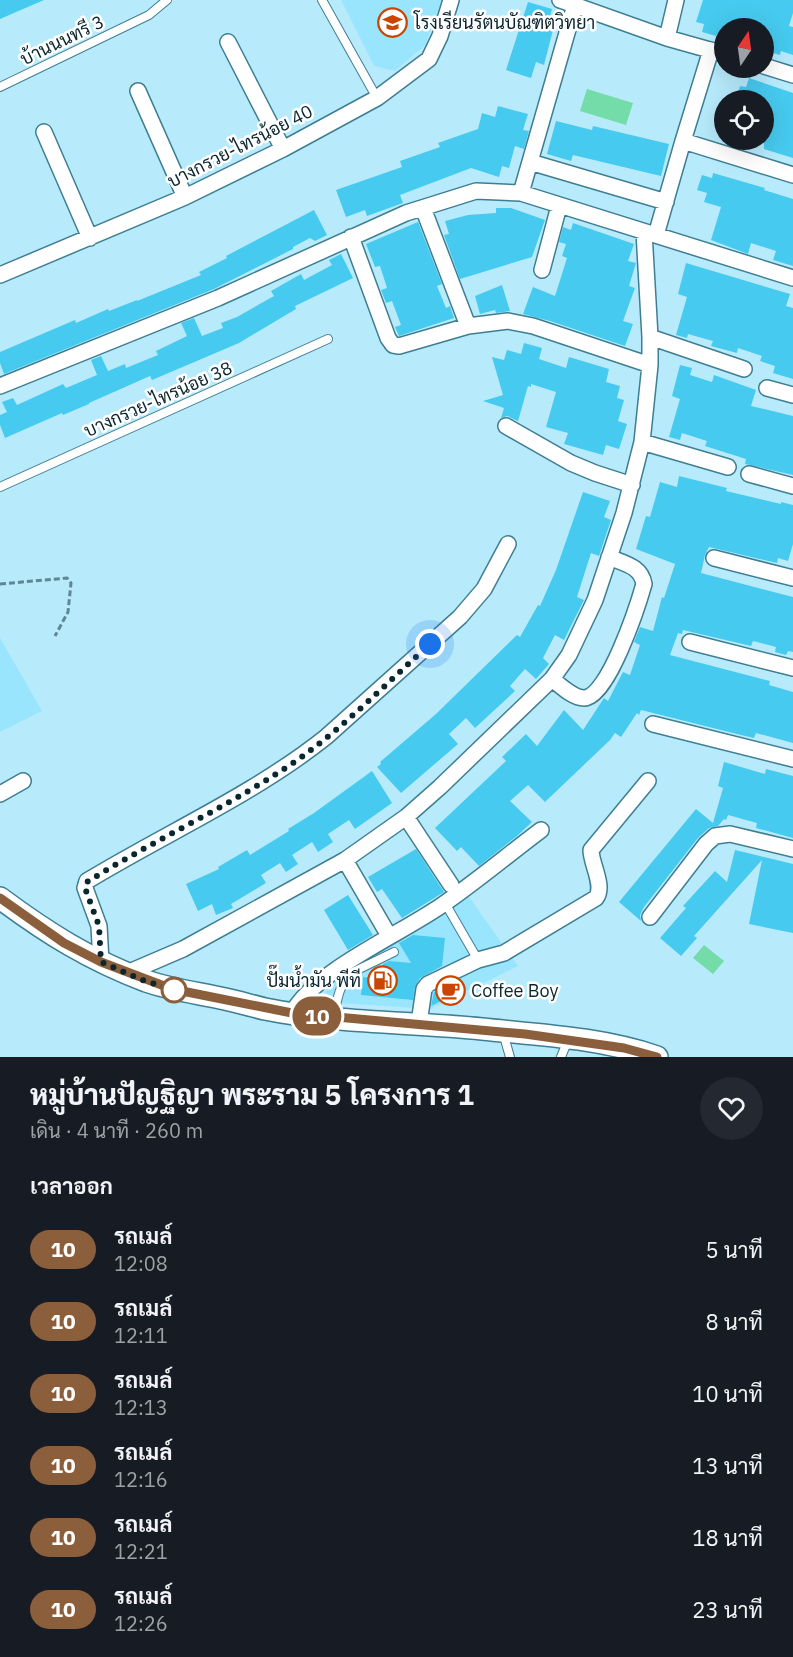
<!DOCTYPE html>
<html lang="th">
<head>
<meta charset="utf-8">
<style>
  body { margin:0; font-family:"IBM Plex Sans",Sarabun,sans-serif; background:#242831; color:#f1f3f6; height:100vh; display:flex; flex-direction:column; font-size:22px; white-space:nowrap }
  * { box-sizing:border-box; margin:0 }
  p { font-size:20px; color:#9ea1a6 }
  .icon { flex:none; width:33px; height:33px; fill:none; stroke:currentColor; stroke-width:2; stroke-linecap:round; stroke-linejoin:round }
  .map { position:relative; height:1057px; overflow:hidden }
  .side { display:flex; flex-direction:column; background:#171b24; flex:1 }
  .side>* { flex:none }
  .badge { padding:0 12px; border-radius:20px; font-size:21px; line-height:39px }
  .needle { width:39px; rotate:13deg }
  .controls { position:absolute; left:714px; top:18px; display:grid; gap:12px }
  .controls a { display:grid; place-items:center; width:60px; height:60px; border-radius:50%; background:#171b24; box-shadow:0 6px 24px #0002; font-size:30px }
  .you { position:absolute; width:30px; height:30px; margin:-15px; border:4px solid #fff; border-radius:50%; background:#1a73e8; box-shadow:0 0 0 9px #1a73e833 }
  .map>.badge { position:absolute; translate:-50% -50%; box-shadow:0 0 0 3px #fff }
  h2 { padding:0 30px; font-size:22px; line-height:54px }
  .round { display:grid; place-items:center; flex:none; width:63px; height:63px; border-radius:32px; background:#242831 }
  .overview { display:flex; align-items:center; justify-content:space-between; height:102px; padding:0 30px }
  h1 { font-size:28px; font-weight:800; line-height:45px }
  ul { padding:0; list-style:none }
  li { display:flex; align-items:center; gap:18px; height:72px; padding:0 30px }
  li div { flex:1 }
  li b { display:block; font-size:22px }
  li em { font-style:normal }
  li .badge { min-width:66px; font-weight:700; text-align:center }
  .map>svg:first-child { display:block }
</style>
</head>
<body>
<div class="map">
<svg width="793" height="1057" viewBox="0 0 793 1057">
  <rect width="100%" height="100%" fill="#b7ebfc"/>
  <path fill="#99e5fe" d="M341 0H442L425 45 395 71 374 66Z
    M0 638 42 711 0 732Z
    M467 894 518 966 430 1009 324 1002 329 980Z"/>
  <path fill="#74dca8" d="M587 89 633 103 626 125 580 111Z
    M704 945 724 961 713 974 693 958Z"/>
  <path fill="#46caef" d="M0 0H44L0 19Z
    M703 0H793V13L789 26 793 27V55L781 51 780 55 766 51 768 43 764 42V28H724V36L717 34 716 36 702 32 704 24 696 22Z
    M528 2 552 9 548 25 554 26 544 65 536 62 531 78 506 70Z
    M749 78 793 93V158L764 149V100H736L740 86 746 87Z
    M498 106 528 114 523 130 529 131 524 149 515 146 509 168 502 166 499 177 471 168 400 195 403 203 367 216 365 210 346 217 336 190 402 167 400 161 440 147 438 143 478 129 482 113 495 117Z
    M556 121 592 130 593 126 669 144 661 176 573 155 571 161 547 154Z
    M713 173 765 188 764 190 793 199V266L773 260 776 251 751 243 748 254 711 240 721 207 704 202 707 193 697 190 702 175 712 178Z
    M496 208H511L545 220 532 257 460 279 444 235 449 234 445 221 468 215 496 213Z
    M314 210 327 235 315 241 310 238 293 247V249L214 289 4 374 0 363V352L75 320 76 323 108 309 109 311 137 300V301L201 275 199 272 227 258 226 256Z
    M418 222 442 284 437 286 446 308 450 306 454 318 399 336 395 327 401 325 392 301 386 303 381 290 387 288 380 266 375 267 366 244Z
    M573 223 634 244 628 261 636 263 629 286 635 288 623 321 633 324 625 346 550 321 523 314 533 287 555 296 567 258 562 256 566 244 559 242 563 227 571 230Z
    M341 254 353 278 295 306 296 309 239 343 152 380 150 376 89 403V404L63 415 62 413 5 438 0 425V415L7 412 2 402 13 398 17 405 63 384 66 388 97 375 91 360 101 356 108 371 125 364 126 368 158 355 156 351 187 336 181 323 194 318 202 336 223 328 221 323 237 317 274 296 271 291 301 274 304 280 332 265 329 260Z
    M686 263 790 294 786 306 793 308V379L773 373 775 366 760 361 762 356 738 348 737 353 711 346 713 341 688 334 687 338 676 335 687 297 678 294Z
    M502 285 510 311 496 313 495 310 480 314 475 296Z
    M524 343 542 348 539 359 566 368 569 357 609 369 606 382 620 386 617 398 624 400 618 421 627 424 619 449 606 445 603 455 564 444 568 433 546 427 556 392 531 384V387L528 386 518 421 507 416 501 418 504 408 483 401 503 395 492 357 504 360 507 350 521 354Z
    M680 365 692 368 690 375 712 382 714 375 756 390 751 406 793 416V475L745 464 746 459 705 446 707 441 682 433 680 440 669 437 680 399 672 396Z
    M679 476 727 488 726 491 781 504V502L793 505V544L788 561 778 558 777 563 709 547 705 555 701 573 793 597V652L788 651 786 655 775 652 776 647 753 641 751 646 683 630 682 634 678 633 670 655 770 681 769 685 793 692V743L756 733 754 738 737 734 641 710 639 715 637 713 621 737 615 733 610 740 545 802 528 785 510 801 532 822 517 836 479 866 461 847 457 851 435 828 506 761 502 757 526 734 537 746 564 710 583 730 604 698 608 701 623 672 630 675 640 645 634 642 640 627 653 631 662 597 664 598 675 564 636 549 646 516 650 517 660 482 677 487Z
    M583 492 610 501 604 517 611 520 599 556 591 553 577 597 584 600 564 640 555 635 543 658 549 664 536 679 525 669 510 686 515 691 475 728 466 718 449 734 458 744 401 793 377 767 381 764 380 762 436 714 517 635 520 637 538 605 540 606 556 570Z
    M724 762 765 774 766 769 793 776V838L756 828 757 823 728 815 726 820 724 819 718 826 709 828 698 838 644 907 640 915 641 921 619 902 696 809 713 823 723 788 718 786Z
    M372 771 392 803 355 829 349 820 328 834 333 842 318 852 312 842 292 855 298 864 286 872 280 863 261 875 266 883 231 904 233 908 216 915 212 904 198 911 186 884 219 869 218 867 247 850 250 855 289 831 288 829 314 813Z
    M416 849 444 892 402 918 382 889 377 892 368 877Z
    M735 850 793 864V933L749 924 762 860 694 936 697 938 681 956 660 938 686 908 683 906 715 871 727 882Z
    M348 895 373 935 348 950 324 910Z
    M413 935 445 938 442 966 420 978 415 987 413 1000 361 995 363 977 382 979 383 964 389 961 411 963 399 943Z
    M454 982 460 992 431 1006 434 992Z"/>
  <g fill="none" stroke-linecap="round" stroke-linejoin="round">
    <defs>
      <path id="lane" d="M322 0 377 98
        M0 87 149 15 167 0
        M0 487 328 339
        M445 903 478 960
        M334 1016C337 1000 339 985 351 973L394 952
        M503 1033 510 1057
        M561 1057 568 1040"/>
      <path id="street" d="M560 0 667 38 724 54
        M667 38 676 0
        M228 42 283 149
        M764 66 793 75
        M138 91 185 197
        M44 132 90 238
        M683 141 793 175
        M530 162 666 202
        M521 193 575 5
        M423 208 468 326
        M656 235 683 141 711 50
        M351 237 388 338 393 345 399 346 468 326 508 321 533 326 650 365
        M542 270 559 206
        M0 275 185 197 283 149 377 98 429 59 440 36 451 0
        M650 337 744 369
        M0 386 218 298 406 213 476 191 521 193 793 278
        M767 388 793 395
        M506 426 571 463 595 473 632 485
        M642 442 728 467
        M749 474 793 486
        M714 558 793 578
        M690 642 793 668
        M552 679C561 686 573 698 584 698 608 698 638 605 644 584 641 566 625 564 609 557
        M653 724 793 759
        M0 794 23 781
        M406 817 451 885
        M345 860 385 929
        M650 917 706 844 715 836 730 834 793 849
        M101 962 99 926 85 888 87 881C166 833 253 795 326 737L460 617 484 589 508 544
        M127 973 183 949 345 860 406 817 440 787 552 679 569 655 595 600 624 513 642 442 650 365V337L644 232
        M292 1013C318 968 402 934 445 903 478 880 509 854 541 830
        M419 1023 424 989 428 984 478 960 504 953 596 898C605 886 591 864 591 850L648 781"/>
      <path id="secondary" d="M0 898C47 933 90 960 146 981 172 990 198 993 225 999 239 1002 252 1006 265 1009 334 1023 412 1022 482 1029 540 1035 602 1038 657 1057"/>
    </defs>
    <use href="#lane" stroke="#3e7e92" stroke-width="10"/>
    <use href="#street" stroke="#3e7e92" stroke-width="18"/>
    <use href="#secondary" stroke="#3e7e92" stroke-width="24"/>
    <path stroke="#5f8693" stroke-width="3" stroke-dasharray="6 3" stroke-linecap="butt" d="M0 584 67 578 71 583 68 612 55 636"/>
    <use href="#lane" stroke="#fff" stroke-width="8"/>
    <use href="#street" stroke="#fff" stroke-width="15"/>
    <use href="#secondary" stroke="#fff" stroke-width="21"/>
  </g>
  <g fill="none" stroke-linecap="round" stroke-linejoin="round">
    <defs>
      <path id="line" d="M0 898 64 943 101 962 172 989 292 1013 525 1034 624 1048 657 1057"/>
    </defs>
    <use href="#line" stroke="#fff" stroke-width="14"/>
    <use href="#line" stroke="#8b5e3c" stroke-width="9"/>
    <path stroke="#0a262e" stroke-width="6" stroke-dasharray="0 10.8" d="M174 990 145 981 101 962 99 926 85 888 87 882C157 838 235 804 303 756 348 723 388 682 430 644"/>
  </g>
  <defs>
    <symbol id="school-ring" viewBox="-11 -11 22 22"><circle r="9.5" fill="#fff" stroke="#ca4500" stroke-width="1.5"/><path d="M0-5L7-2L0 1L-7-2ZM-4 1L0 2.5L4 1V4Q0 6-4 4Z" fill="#ca4500"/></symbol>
    <symbol id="fuel-ring" viewBox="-11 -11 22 22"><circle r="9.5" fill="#fff" stroke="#ca4500" stroke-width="1.5"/><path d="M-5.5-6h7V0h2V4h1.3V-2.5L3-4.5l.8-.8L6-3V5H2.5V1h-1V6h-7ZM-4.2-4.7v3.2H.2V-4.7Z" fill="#ca4500"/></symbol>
    <symbol id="cafe-ring" viewBox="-11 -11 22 22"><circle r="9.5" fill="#fff" stroke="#ca4500" stroke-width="1.5"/><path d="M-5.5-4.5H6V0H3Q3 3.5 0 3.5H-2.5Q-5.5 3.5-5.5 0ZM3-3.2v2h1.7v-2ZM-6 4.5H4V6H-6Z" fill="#ca4500"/></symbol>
  </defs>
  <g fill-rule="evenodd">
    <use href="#school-ring" x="376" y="6" width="33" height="33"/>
    <use href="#fuel-ring" x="366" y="964" width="33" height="33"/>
    <use href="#cafe-ring" x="434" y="974" width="33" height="33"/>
  </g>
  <circle fill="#fff" stroke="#8b5e3c" stroke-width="3" cx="174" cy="990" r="12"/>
  <g text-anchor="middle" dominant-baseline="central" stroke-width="5" stroke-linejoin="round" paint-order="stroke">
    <g font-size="18" fill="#0a262e" stroke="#fff" text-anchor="start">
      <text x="414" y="22">โรงเรียนรัตนบัณฑิตวิทยา</text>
      <text x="361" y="980" text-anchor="end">ปั๊มน้ำมัน พีที</text>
      <text x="471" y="990">Coffee Boy</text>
    </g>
    <g font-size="18" fill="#0a262e" stroke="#fff">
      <text transform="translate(62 40) rotate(-26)">บ้านนนทรี 3</text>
      <text transform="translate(240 146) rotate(-27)">บางกรวย-ไทรน้อย 40</text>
      <text transform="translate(158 399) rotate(-24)">บางกรวย-ไทรน้อย 38</text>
    </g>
  </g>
</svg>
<div class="controls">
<a><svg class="needle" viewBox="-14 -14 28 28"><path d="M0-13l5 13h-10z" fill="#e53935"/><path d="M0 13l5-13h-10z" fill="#9ea1a6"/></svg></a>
<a><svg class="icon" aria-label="locate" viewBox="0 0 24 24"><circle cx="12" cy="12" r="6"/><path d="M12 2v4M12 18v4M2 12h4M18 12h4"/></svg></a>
</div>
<div class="you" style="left:430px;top:644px"></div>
<b class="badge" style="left:317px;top:1016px;background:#8b5e3c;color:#fff">10</b>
</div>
<section class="side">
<div class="overview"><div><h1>หมู่บ้านปัญฐิญา พระราม 5 โครงการ 1</h1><p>เดิน · 4 นาที · 260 m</p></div><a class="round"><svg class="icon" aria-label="heart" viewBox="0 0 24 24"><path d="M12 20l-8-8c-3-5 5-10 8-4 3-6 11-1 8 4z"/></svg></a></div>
<h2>เวลาออก</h2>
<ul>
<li><span class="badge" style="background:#8b5e3c;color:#fff">10</span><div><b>รถเมล์</b><p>12:08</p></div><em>5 นาที</em></li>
<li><span class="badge" style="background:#8b5e3c;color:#fff">10</span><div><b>รถเมล์</b><p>12:11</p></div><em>8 นาที</em></li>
<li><span class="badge" style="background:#8b5e3c;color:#fff">10</span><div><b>รถเมล์</b><p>12:13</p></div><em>10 นาที</em></li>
<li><span class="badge" style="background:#8b5e3c;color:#fff">10</span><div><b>รถเมล์</b><p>12:16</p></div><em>13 นาที</em></li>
<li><span class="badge" style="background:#8b5e3c;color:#fff">10</span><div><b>รถเมล์</b><p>12:21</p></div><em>18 นาที</em></li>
<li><span class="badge" style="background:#8b5e3c;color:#fff">10</span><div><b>รถเมล์</b><p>12:26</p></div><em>23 นาที</em></li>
</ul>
</section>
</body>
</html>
